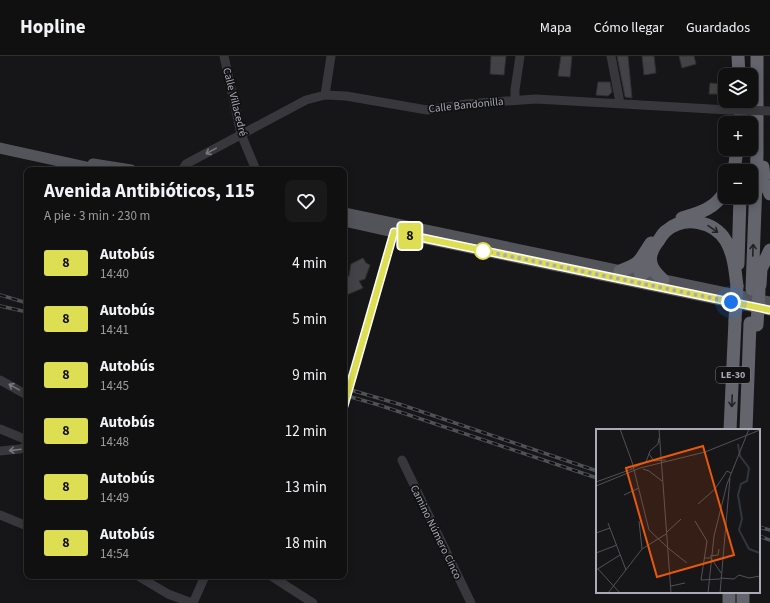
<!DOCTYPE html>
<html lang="es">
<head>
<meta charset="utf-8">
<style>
  body { margin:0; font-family:"Source Sans 3",sans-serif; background:#19191a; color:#f1f3f6; height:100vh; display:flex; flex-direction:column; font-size:15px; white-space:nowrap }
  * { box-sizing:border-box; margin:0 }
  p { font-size:13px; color:#9c9d9f }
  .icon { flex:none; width:22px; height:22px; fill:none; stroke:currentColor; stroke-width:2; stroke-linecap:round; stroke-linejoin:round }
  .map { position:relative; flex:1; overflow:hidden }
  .details { position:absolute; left:24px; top:111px; width:323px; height:412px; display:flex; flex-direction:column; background:#101011; border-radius:8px; box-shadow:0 2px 10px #0003,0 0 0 1px #303031 }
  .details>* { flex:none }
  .badge { padding:0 8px; border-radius:3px; font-size:14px; line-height:26px }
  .fabs { position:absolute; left:718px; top:12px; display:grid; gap:8px }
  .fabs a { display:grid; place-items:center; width:40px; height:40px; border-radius:8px; background:#101011; box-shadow:0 2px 10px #0003,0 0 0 1px #303031; font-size:20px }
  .you { position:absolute; width:20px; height:20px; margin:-10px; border:3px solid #fff; border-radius:50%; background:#1a73e8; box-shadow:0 0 0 6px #1a73e833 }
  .map>.badge { position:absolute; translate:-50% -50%; box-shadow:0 0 0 2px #fff }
  .round { display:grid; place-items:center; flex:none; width:42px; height:42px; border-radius:8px; background:#19191a }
  .head { display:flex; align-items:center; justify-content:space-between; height:68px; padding:0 20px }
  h1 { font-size:19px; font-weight:700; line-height:30px }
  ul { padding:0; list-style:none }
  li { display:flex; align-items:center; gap:12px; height:56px; padding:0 20px }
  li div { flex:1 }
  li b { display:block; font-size:15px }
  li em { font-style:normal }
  li .badge { min-width:44px; font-weight:700; text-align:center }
  header { display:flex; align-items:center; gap:24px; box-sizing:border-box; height:56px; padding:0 20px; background:#101011; border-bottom:1px solid #303031 }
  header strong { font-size:19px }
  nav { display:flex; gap:22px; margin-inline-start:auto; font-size:14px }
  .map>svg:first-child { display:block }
</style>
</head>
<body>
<header>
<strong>Hopline</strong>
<nav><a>Mapa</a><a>Cómo llegar</a><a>Guardados</a></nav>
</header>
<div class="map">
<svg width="770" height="547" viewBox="0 0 770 547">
  <rect width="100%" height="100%" fill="#161517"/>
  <path fill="#434347" stroke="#303033" d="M491 0H506L504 19 490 18Z
    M561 0H572L570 21 558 20Z
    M617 0H628L632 42 625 41Z
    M642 0H654L656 17 644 19Z
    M679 0H694L696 8 682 12Z
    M598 26H610L612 36 608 40 596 39Z
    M710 27 722 28 721 38H709Z
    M363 202 366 207 370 209 365 223 359 225 363 232 344 240V223L349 220 351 208Z"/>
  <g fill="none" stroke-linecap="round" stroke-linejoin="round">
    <path stroke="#37373c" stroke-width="9" d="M224 0 241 78 256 114
      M611 0 620 47
      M325 39 331 0
      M515 44V34L520 0
      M182 114 186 108 306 44 325 39 346 40 427 54 466 48 536 43 729 54
      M0 324 27 339
      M0 373 27 384
      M0 395 20 393 26 391 27 388
      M402 404 471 547
      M0 459 27 470
      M138 520 168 538 192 547
      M271 520 313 547
      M193 547 205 520"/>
    <path stroke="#53545a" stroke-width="11" d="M0 92 100 114
      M93 108 131 114
      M344 157 770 246
      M344 165 393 176 770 254"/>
    <path stroke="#63646c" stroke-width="13" d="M738 0 739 19
      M740 45 741 67
      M763 111 764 124 770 138
      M734 115 737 93
      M682 162C700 157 716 152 725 135
      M640 205 639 211 641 219 647 214 651 207
      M738 208 740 141
      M620 215C642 207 639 205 651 187
      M663 224C658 219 652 214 651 207 649 199 654 190 659 184 661 181 663 177 666 175 684 159 714 165 726 185 734 199 735 214 737 230
      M760 229 761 213 770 194
      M752 233 757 99V0
      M730 374 735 264
      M746 374 750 267
      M729 536V547
      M743 536V547"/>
    <defs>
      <path id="rail" d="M0 239 27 247
        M0 250 27 256
        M344 332 402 349 597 415
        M344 339 379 349 597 422
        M759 471 770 474
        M759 480 770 484"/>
    </defs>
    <use href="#rail" stroke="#505156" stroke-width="3.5"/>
    <use href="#rail" stroke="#111112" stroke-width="2" stroke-dasharray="6" stroke-linecap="butt"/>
    <path stroke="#37373c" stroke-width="9" d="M729 54 770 55"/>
    <path stroke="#63646c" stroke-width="13" d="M735 264 737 230
      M757 269 759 234"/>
  </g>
  <defs><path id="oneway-shaft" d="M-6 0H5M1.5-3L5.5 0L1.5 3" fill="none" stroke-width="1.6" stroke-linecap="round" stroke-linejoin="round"/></defs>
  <g stroke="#76777f">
    <use href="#oneway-shaft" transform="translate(211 95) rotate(151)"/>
    <use href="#oneway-shaft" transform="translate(14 331) rotate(-151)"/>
    <use href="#oneway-shaft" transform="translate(15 394) rotate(173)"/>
  </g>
  <g stroke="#212224">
    <use href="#oneway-shaft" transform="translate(713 173) rotate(35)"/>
    <use href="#oneway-shaft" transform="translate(753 194) rotate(-88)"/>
    <use href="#oneway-shaft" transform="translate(732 345) rotate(92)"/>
  </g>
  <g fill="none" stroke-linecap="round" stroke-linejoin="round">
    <defs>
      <path id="line" d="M344 350 394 176 770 254"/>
    </defs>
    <use href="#line" stroke="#fff" stroke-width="9"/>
    <use href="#line" stroke="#ddde52" stroke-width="6"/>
    <path stroke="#a9abb6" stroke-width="4" stroke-dasharray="0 7.2" d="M483 195 480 194 731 246"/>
  </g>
  <circle fill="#fff" stroke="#ddde52" stroke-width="2" cx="483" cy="195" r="8"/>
  <g text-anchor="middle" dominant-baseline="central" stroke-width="3.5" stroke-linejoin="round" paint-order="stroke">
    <rect fill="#111112" stroke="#7b7d85" stroke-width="1" x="716" y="311" width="34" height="16" rx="3"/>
    <g font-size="10" font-weight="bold" fill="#a9abb6">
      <text x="733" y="319">LE-30</text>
    </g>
    <g font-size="11" fill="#a9abb6" stroke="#111112">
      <text transform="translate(235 46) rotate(76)">Calle Villacedré</text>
      <text transform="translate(466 49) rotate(-6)">Calle Bandonilla</text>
      <text transform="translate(436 476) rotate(64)">Camino Número Cinco</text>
    </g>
  </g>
  <g transform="translate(596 373)">
    <rect width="164" height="164" fill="#161517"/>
    <path fill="none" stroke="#30363e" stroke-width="2" d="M142 15 144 27 153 39 151 52 145 55 142 66 146 90 143 101 153 120 164 124"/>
    <path fill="none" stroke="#515157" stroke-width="1" d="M24 0 36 33 53 101 71 118M63 0 75 164M53 25 58 32 70 31M35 40 50 33 54 22 62 15 63 9M47 40 53 42 66 52M0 53 36 40M0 57 44 39 109 23 164 1M28 66 43 59M102 75 119 60 131 42 135 44M43 92 46 120M99 92 111 112 105 151 124 150M12 94 30 141M71 103 85 90M0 104 14 99M72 119 91 134M0 124 21 116M114 127 122 126 123 120M108 129H115L125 144M2 140 24 164M0 141 24 126M124 149 138 150 143 146 153 149 164 147M75 157 89 154M12 164 46 120 70 105M112 164 118 107 131 55 153 0M124 164 134 49"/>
    <path fill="#e8590c" fill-opacity="0.15" stroke="#e8590c" stroke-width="2" d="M107 17 138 126 61 148 30 39Z"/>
    <rect width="164" height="164" fill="none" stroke="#a9abb6" stroke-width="2"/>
  </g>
</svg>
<div class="fabs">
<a><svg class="icon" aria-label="layers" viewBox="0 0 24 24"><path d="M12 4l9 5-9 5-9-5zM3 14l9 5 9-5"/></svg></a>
<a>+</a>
<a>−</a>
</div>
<div class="you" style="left:731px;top:246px"></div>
<b class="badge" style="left:410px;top:180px;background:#ddde52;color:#111">8</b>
<section class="details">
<div class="head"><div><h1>Avenida Antibióticos, 115</h1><p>A pie · 3 min · 230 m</p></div><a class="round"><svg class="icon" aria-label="heart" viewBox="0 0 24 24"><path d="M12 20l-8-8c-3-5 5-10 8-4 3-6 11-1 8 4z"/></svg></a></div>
<ul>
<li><span class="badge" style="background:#ddde52;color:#111">8</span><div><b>Autobús</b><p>14:40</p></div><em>4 min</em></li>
<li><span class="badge" style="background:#ddde52;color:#111">8</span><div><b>Autobús</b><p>14:41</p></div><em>5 min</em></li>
<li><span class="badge" style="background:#ddde52;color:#111">8</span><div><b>Autobús</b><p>14:45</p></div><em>9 min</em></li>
<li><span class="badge" style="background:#ddde52;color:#111">8</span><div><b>Autobús</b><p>14:48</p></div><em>12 min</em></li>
<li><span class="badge" style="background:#ddde52;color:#111">8</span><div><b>Autobús</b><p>14:49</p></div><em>13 min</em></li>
<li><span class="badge" style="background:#ddde52;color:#111">8</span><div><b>Autobús</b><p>14:54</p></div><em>18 min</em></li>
</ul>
</section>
</div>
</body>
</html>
